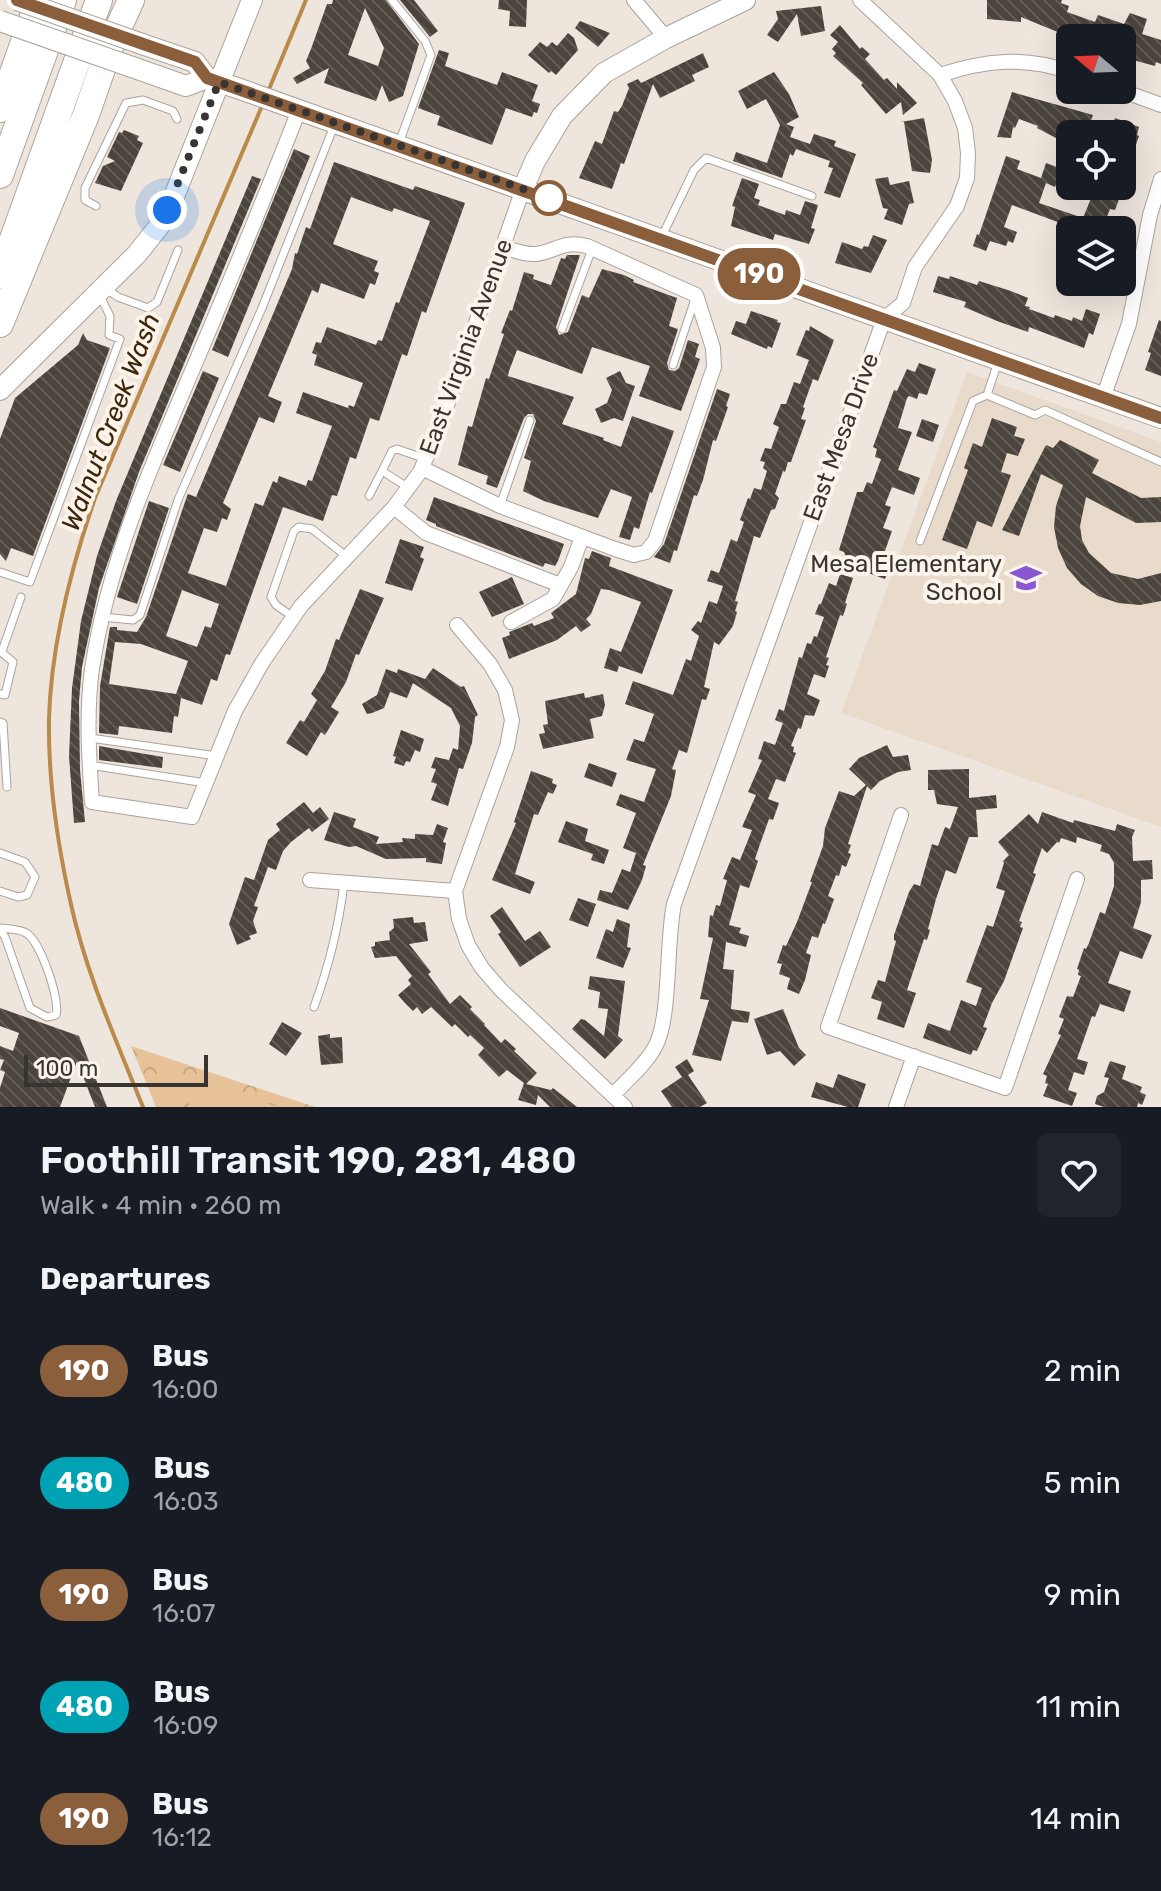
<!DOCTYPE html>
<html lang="en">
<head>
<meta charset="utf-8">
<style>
  body { margin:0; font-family:Rubik,sans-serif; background:#20242c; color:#f1f3f6; height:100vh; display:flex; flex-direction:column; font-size:30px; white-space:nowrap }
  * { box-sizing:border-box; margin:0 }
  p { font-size:26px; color:#9ea1a6 }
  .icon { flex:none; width:44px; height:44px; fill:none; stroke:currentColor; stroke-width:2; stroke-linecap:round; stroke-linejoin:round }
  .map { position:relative; height:1107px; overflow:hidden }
  .panel { display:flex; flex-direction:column; background:#171b24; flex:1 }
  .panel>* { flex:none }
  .badge { padding:0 16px; border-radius:26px; font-size:28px; line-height:52px }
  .needle { width:52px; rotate:289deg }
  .controls { position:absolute; left:1056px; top:24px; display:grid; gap:16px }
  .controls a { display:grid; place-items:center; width:80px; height:80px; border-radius:12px; background:#171b24; box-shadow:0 8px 32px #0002; font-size:40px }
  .scale { position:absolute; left:24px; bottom:20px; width:184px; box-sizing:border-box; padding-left:8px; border:4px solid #373431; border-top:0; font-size:22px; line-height:28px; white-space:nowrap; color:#373431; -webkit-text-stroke:6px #fcf4ea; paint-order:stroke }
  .you { position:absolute; width:40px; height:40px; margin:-20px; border:6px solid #fff; border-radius:50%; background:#1a73e8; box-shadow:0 0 0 12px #1a73e833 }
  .map>.badge { position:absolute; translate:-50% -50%; box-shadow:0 0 0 4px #fff }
  h2 { padding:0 40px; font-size:30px; line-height:72px }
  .round { display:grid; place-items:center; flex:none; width:84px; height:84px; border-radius:12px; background:#20242c }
  .overview { display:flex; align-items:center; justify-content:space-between; height:136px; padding:0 40px }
  h1 { font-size:38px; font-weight:600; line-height:60px }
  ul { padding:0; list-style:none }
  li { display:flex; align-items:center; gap:24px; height:112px; padding:0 40px }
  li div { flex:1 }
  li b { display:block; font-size:30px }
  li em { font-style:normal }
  li .badge { min-width:88px; font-weight:700; text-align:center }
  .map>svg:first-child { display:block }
</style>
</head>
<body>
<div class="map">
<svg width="1161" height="1107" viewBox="0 0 1161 1107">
  <defs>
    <pattern id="park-crowns" width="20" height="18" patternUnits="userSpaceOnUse" patternTransform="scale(2)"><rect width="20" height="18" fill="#e7c298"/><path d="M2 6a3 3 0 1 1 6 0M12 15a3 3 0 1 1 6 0" fill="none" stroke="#c7a783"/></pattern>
    <pattern id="building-back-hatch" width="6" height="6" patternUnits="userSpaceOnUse" patternTransform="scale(2)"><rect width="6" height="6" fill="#4a443c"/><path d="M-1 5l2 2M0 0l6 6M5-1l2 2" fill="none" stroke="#625d57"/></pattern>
  </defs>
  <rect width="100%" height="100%" fill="#eee6dd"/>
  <path fill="#e8dbcc" d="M967 372 1161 442V827L841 713Z"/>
  <path fill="url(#park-crowns)" d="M131 1046 315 1107H156Z"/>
  <path fill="#e7c298" d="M157 1089a16 16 0 1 1 32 0a16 16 0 1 1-32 0Z
    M203 1082 207 1083 278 1107H188L195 1087Z"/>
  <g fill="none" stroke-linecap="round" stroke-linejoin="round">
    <path stroke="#ba894c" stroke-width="4" d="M267 94 306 0
      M143 1107C116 1040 85 971 70 900 57 841 48 780 49 719 51 644 71 568 95 498L262 106"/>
  </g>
  <path fill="url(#building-back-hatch)" fill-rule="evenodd" d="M333 0H386L419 44 403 96 389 102 382 85 376 101 324 83 329 68 297 84 293 78 310 68 306 61 311 49 327 4H332ZM365 8 384 48 378 66 348 55Z
    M400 0H414L438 31 430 37Z
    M499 0H527L526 27 509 26 510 11 498 9Z
    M987 0H1062L1061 3 1069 6 1067 12 1095 22 1098 15 1124 24 1130 13 1147 19 1142 34 1161 40V64L1156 62 1155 66 1122 57V38H1080L1066 33 1065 35 1021 17V22L987 19Z
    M821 6 825 31 801 36 797 14 778 42 767 35 778 19 776 11Z
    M580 21 610 33 598 47 575 28Z
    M840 25 860 49 862 47 870 54 865 59 884 80 887 78 897 89V82L917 103 903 115 901 102 886 114 861 85 863 83 833 56 836 53 832 49 838 42 830 35Z
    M568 33 574 38 578 50 556 75 551 71 549 73 528 55 540 42 547 47 552 42 557 46Z
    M439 50 449 53 445 66 497 85 502 72 538 85 532 101 540 104 537 113 534 112 532 117 506 108 492 145 437 125 440 116 418 108Z
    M703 53 709 67 692 75 695 81 660 98 653 84 624 164 621 163 612 189 579 178 595 141 602 144 614 111 618 112 622 106 629 88 627 84 638 79 641 83Z
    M774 72 789 94 799 117 786 124 794 127 790 137 810 144 814 134 836 141 834 146 856 154 840 198 824 193 833 168 828 167 830 161 796 149 793 156 790 154 782 178 733 161 736 152 767 163 780 125 766 99 747 109 738 91Z
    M1012 92 1093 115 1086 134H1065L1056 138 1037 128 1038 126 1019 119 1015 128 1013 127 1011 138 997 137Z
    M924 118 932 160 930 173 912 171 904 122H901Z
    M1115 118 1139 127 1137 135 1139 136 1123 182 1122 134 1110 132Z
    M124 130 139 136 137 140 143 143 121 191 95 183 103 166 115 161 107 157 119 132 122 133Z
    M294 149 310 156 228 357 212 350Z
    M1006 156 1020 161 1017 169 1041 178 1046 163 1062 169 1055 187 1046 183 1039 203 1083 218 1096 186H1108L1122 191 1115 210 1110 209 1104 224 1102 223 1099 230H1088L1064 221 1063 224 1012 205 1004 227 1017 232 1013 243 1008 241 1006 246 990 241 986 251 973 246 977 234 979 235Z
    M334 162 413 190 415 186 465 203 426 313 422 311 407 356 402 354 379 421 370 418 356 459 350 457 337 496 332 495 323 521 283 507 230 655 226 654 217 681 211 679 202 705 181 698 178 717 174 716 172 733 119 726 118 735 99 733 100 686 110 627H117V630L137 632 146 617 187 496 188 494 196 497 292 269 295 253 297 254 306 227 310 229ZM351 197 392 212 394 208 430 221 399 303 396 302 382 341 378 340 376 345 327 327 321 343 316 342 312 353 317 355 314 365 363 383 354 407 349 405 348 408 303 392 296 413 332 426 312 481 308 480 306 486 279 476 277 483 273 481 263 506 255 503 226 586 188 573 204 528 217 532 222 518 227 520 231 509 223 503 259 417 274 423 282 402 268 396 312 290 318 293 321 283 364 299 370 283 375 285 379 273 374 271 378 261 333 244ZM182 590 219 604 211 628 205 626 197 647 166 636ZM115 642 141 644 188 661 176 694 109 684Z
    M252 176 261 179 139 472 99 588 82 667 79 701 80 770 85 822 74 823 69 756 72 688 81 621 97 556 116 501Z
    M888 177 890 185 909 181 914 203 909 204 902 225 884 219 888 209 883 208 875 179Z
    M742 178 759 184 754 198 760 200 758 205 785 215 786 210 800 215 805 201 818 205 811 228 815 229 809 244 775 234 773 240 731 226 735 207 732 206Z
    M873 235 887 240 871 273 835 263 842 242 862 249 864 246 868 247Z
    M567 255H580L556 327 559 335 568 332 582 295 589 298 602 269 624 275 634 280 633 282 677 298 669 326 678 329 667 363 669 370 675 371 679 368 688 340 699 344 695 357 700 359 681 411 639 396 650 366 592 347 582 374 517 350 509 371 508 376 574 397 562 424 604 438 603 440 621 447 632 416 674 431 652 493 650 492 639 529 634 527 630 540 619 537 632 497 611 489 598 518 544 501 523 491 531 461 524 458 536 421 533 414H528L524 418 497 488 486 484 488 476 458 465 468 426 472 427 486 378 489 379 504 334 501 333 510 310 512 311 524 272 534 275 533 279 551 285 561 258 565 259Z
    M938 276 949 279 950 276 977 285 979 281 1011 291 1028 298 1025 306 1030 307 1029 309 1054 318 1055 315 1072 321 1073 317 1082 321 1086 309 1100 314 1093 335 1089 333 1084 348 1029 327 1028 332 997 321 964 307 966 302 933 292Z
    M751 311 778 320 777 322 781 323 772 348 768 346 767 349 731 334 736 321 746 324Z
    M1159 320 1161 321V376L1145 370 1151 353 1148 352Z
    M810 326 834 340 818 381 813 379 803 407 805 408 801 419 806 420 791 462H788L785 472 783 471 775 494 779 498 775 509 771 510 760 538 754 536 735 601 738 602 735 611 737 612 733 626 719 645 714 642 704 687 710 689 706 700 702 699 687 753 679 750 672 769 676 770 671 796 643 865 646 866 642 880 628 910 597 900 600 890 612 893 622 869 630 872 636 853 623 848 636 813 616 805 620 794 644 802 656 769 626 760 634 739 644 742 654 714 625 704 633 681 673 695 686 659 691 661 699 636 691 630 698 621 701 623 709 601 717 604 723 586 707 581 711 570 719 573 731 539 737 542 744 522 740 520 748 498 750 499 754 488 761 490 767 471 763 468 765 462 760 461 765 448 771 449 779 427 773 424 781 404H786L794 382 800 384 809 360 796 355 806 330 809 331Z
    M83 333 87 340 110 348 33 556 11 548 6 561 0 554V439L15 398 78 345Z
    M919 363 936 369 927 395 919 393 917 399 909 396 907 398 898 428 912 432 898 470 920 478 914 495 892 487 885 505 891 507 883 528 892 531 881 562 890 565 885 579 857 569 854 575 844 552 839 550 857 492H863L867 482 872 484 881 459 875 457 877 449 873 447 894 390 897 391 907 369 915 372Z
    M203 371 219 378 180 472 163 465Z
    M620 371 626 383 635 386 623 421 614 418 601 423 595 409 607 403 612 390 606 378Z
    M717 389 730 394 726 406 728 407 716 441 713 440 703 480 697 496 694 495 677 551 674 550 670 563 654 557 664 544Z
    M992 418 1017 427 1014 436 1025 439 1018 456 1007 453 1001 472 1011 475 992 527 977 521 967 549 942 540 968 470 964 468 973 443 982 447Z
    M922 419 939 425 933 442 916 436Z
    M1060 440 1099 460 1092 473 1141 498 1161 497V522L1136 523 1086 497 1080 526 1082 540 1089 553 1111 573 1138 579 1161 573V601L1140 605 1118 603 1098 596 1081 584 1067 568 1058 548 1054 527 1056 506 1063 485 1041 474 1019 536 1002 530 1046 445 1053 448Z
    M434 497 564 544 558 561 555 566 545 563 543 567 436 526V524L426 520Z
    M149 501 169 508 137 604 117 597Z
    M400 539 424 547 420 557 424 559 412 591 385 583Z
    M592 551 611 558 609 566 673 590 642 674 619 666 617 672 604 668 610 648 621 652 641 602 609 590 601 589 591 614 586 619 591 625 581 632 576 626 557 640 509 659 502 638 510 635 509 632 532 623 534 626 554 618 551 613 576 594 585 558 589 559Z
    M840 574 853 578 845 603 847 604 843 616 840 615 826 657 829 658 826 665 829 666 825 678 814 674 807 694 820 700 814 716 805 715 801 729 798 728 791 746 794 747 793 752 796 753 785 782 776 779 768 799 779 803 773 820 769 819 760 844 755 859 758 861 749 888 740 885 729 925 741 928 739 933 749 936 746 947 726 942 723 969 734 970 731 1009 750 1012 748 1023 732 1021 721 1061 692 1055 709 1000 700 999 713 938 708 937 710 915 713 916 716 905 720 906 727 880 723 879 732 857 740 860 752 830 742 827 756 795 748 792 762 760 758 759 764 741 775 745 783 723 775 720 779 709 784 711 799 657 802 658 807 643 811 644 814 636 817 637 824 617 815 614 819 604H821L829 583 836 586Z
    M512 577 524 604 492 617 479 592Z
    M360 589 384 598 359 655 356 654 346 682 331 707 339 712 325 735 321 732 307 756 286 743 300 720 304 722 317 700 311 694 325 671 336 639 339 640Z
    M433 668 461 687 464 686 478 715 475 717 472 743 463 769 459 768 448 806 431 800 437 784 431 782 436 769 431 768 435 757 449 760 453 748 458 750 460 726 451 708 413 683 407 698 390 692 384 708 372 713 367 714 362 704 377 695 386 669 397 673 398 669 425 679Z
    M584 693 585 698 603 694 605 705 602 716 590 719 594 738 543 749 539 734 545 733 543 725 548 724 545 701Z
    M401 730 424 739 420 752 415 750 410 762 406 761 404 766 394 763 396 757 393 756Z
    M887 745 893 757 908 755 911 770 898 772 880 781 871 790 867 786 848 844 851 845 848 853 851 854 846 867 842 865 839 876 836 875 828 896 834 899 825 924 823 923 818 938 812 936 806 953 811 955 805 980 799 994 787 989 790 978 779 974 782 964 777 963 783 945 786 946 797 922 812 882H810L823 846 825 828 839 791 854 796 866 785 849 769 859 758Z
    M99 746 163 757 162 768 99 760Z
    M589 763 617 773 612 787 584 777Z
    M969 769V798L996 795 997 808 976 810 978 837H969L956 874 946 870 936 899 928 929 930 930 927 940 924 939 907 990 916 993 904 1028 877 1019 882 1002 871 998 878 980 885 982 896 941 894 940V935L909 892 914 884 920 886 932 844 938 846 945 827 950 829 958 807 937 804 934 790H928V770Z
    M531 771 553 779 552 783 557 785 553 794 548 792 538 815 534 814 515 874 535 882 530 894 492 880 516 823 514 822Z
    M304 802 313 813 320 807 329 819 312 832 309 828 291 842 283 851 276 870 268 867 254 906 258 907 253 921 257 933 249 936 251 939 237 945 229 924 245 877 254 880 268 840 280 830 276 824Z
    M334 812 356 819 353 827 379 837 376 844 403 842 402 838 415 839V834L433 835 437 824 448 828 443 842 446 843 442 864 426 862V858L386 859 356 846 349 847 324 840Z
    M1042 812 1073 823 1074 820 1115 831 1117 824 1135 830 1132 837 1133 861 1152 860 1153 879 1141 880V902L1133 928 1152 935 1142 959 1120 951 1108 983 1131 991 1124 1012 1100 1004 1095 1017 1092 1016 1077 1059 1088 1062 1084 1075 1074 1072 1068 1090 1077 1093 1072 1106 1043 1096 1048 1084 1045 1083 1047 1076 1043 1074 1061 1035 1058 1034 1064 1019 1059 1017 1067 996 1073 997 1081 976 1078 975 1079 970 1077 969 1084 948 1086 949 1089 943 1100 912 1105 914 1114 886V863L1109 854 1100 851 1102 845 1077 837 1076 843 1061 838 1059 843 1057 842 1047 853 1042 848 1033 873 1036 874 1019 921 1022 922 1020 927 1023 928 1004 981 992 1003 983 1027 987 1028 977 1051 973 1050 971 1055 923 1038 928 1023 950 1031 961 1000 976 1006 982 988 966 982 987 925 993 927 1005 891 996 888 1004 863 1003 861 1009 855 998 842 1029 814 1038 824Z
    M566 821 588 829 585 841 609 850 604 864 591 860 593 854 558 842Z
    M578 898 596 904 588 927 569 920Z
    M502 907 525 941 540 931 551 947 520 967 498 934 501 932 490 916Z
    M413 917 414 923 425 922 428 941 409 944 431 972 428 974 450 1004 460 995 472 1007 470 1009 485 1024 484 1025 501 1043 505 1039 516 1049 514 1051 537 1073 526 1084 551 1090 553 1088 577 1107H550L538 1095 536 1105 518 1100 524 1083 507 1070 499 1077 478 1055 484 1048 470 1035 468 1037 455 1024 452 1027 431 1007 422 1014 417 1007 413 1011 404 1002 398 995 411 984 408 980 412 976 396 956 375 958 371 947 375 946V942L390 940 389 932 394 928 393 919Z
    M617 919 630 924 627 947 631 948 623 968 596 958 606 929 613 932Z
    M590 976 625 981 618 1036 623 1040 605 1059 572 1029 581 1019 585 1020 604 1036 608 1009 598 1008 600 992 588 989Z
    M0 1008 79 1036 107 1107H95L77 1061 60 1107H0V1088L5 1072 0 1070 4 1060 0 1059V1046L13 1051 19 1033 0 1026Z
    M783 1009 799 1048 806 1055 794 1066 780 1051 767 1055 754 1019Z
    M282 1022 302 1033 286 1056 269 1044Z
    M330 1034V1038L342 1037 343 1063 321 1065 318 1036Z
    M687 1059 694 1071 688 1075 707 1103 700 1107H672L661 1091 682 1077 675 1067Z
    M1110 1061 1126 1066 1122 1079 1142 1087 1140 1092 1146 1095 1142 1105 1138 1103 1137 1107H1104L1095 1104 1097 1096 1104 1092 1109 1078 1104 1077Z
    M838 1074 866 1084 858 1107H848L811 1097 816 1082 833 1088Z"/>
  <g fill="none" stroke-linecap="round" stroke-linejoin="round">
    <defs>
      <path id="lane" d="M392 0 425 41 431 55 399 143
        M96 206 85 200V188L126 103 143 100 173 111 177 119
        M662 236 694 170 706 158 812 196
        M105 288 118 297 148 308 157 302 178 250
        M562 329 592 249
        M998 362 987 395 1035 415 1045 410 1161 462
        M673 365 695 299
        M382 471 392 451 397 449 426 459
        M369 496 382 471 409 488
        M500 506 530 420
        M920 541 973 401 987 395
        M0 572 30 582 120 339 109 335 110 316 99 294
        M102 617 133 620 140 615 178 500 262 308 334 126
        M293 617 276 605 271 597 294 531 299 527 312 529 346 556
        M0 651 13 662 5 695 0 694
        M2 651 21 597
        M0 722 3 723 7 787
        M90 738 217 756
        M89 765 206 783
        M0 853 25 862 35 877 27 895 18 897 0 891
        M0 928C8 929 19 929 26 933 40 940 61 1001 56 1015L47 1017 30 1008 5 937 0 929
        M314 1007C329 966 339 926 344 883"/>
      <path id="street" d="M634 0 666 38
        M940 75C985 60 1024 56 1070 72
        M1120 90 1161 105
        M299 110C266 195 231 279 195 364 153 462 108 562 92 669 86 712 89 759 92 802L192 817 235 711 262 663 301 606 394 507 420 472 439 428 523 189
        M1103 398 1129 324 1150 215 1161 179
        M422 468 500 506 615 549 634 555 646 552 655 541 714 367 713 348 696 295 587 246C563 240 557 251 536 254 524 255 514 250 503 247
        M394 507 426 533 560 585
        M511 622 553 599 571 567 582 537
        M457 625 490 664 505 690 512 720 507 747 455 891 459 919 468 945 482 968 501 990 625 1107
        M901 815 828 1027 1005 1088 1077 879
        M310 880 455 891
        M614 1094C627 1080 646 1064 655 1047 671 1019 666 941 674 904L884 319 903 303 915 267 957 206 967 178 968 153 965 128 955 101 940 75 860 0
        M896 1107 914 1056"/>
      <path id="secondary" d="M142 44 195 62 207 78
        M132 67 186 86 207 78 240 89 1161 418
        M523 189 535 161 562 116 604 73 666 38 745 0
        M0 390 137 254 160 225 175 194 252 0"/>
      <path id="highway" d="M0 109 39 0
        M0 175 63 0
        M0 275 99 0
        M0 324 86 115 109 49 131 0"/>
    </defs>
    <use href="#lane" stroke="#aba39b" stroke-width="9"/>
    <use href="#street" stroke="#aba39b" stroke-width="16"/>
    <use href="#secondary" stroke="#aba39b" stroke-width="22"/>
    <use href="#highway" stroke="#aba39b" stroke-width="28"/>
    <use href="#lane" stroke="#fff" stroke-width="7"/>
    <use href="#street" stroke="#fff" stroke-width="14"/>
    <use href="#secondary" stroke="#fff" stroke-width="20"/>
    <use href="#highway" stroke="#fff" stroke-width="26"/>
    <defs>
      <path id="secondary-bridge" d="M17 0 142 44
        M0 21 132 67"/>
    </defs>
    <use href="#secondary-bridge" stroke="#aba39b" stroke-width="22" stroke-linecap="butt"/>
    <use href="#secondary-bridge" stroke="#fff" stroke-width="20"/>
  </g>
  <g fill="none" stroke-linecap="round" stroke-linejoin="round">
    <defs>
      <path id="line" d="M17 0 195 62 207 78 1161 418"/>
    </defs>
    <use href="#line" stroke="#fff" stroke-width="18"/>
    <use href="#line" stroke="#8b5e3c" stroke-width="12"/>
    <path stroke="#373431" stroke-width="8" stroke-dasharray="0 14.4" d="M167 210 219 82 549 198"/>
  </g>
  <defs>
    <symbol id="school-bare" viewBox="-9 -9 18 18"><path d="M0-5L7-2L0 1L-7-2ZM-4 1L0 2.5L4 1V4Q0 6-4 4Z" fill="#8758d1" stroke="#fcf4ea" stroke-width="2.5" paint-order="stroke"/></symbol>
  </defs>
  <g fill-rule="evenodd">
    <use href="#school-bare" x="1004" y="556" width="44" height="44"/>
  </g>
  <circle fill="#fff" stroke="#8b5e3c" stroke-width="4" cx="549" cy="198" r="16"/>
  <g text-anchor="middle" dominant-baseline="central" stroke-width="8" stroke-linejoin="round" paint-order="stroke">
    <g font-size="24" fill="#373431" stroke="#fcf4ea">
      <text transform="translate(466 347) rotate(-70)">East Virginia Avenue</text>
      <text transform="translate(841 437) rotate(-70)">East Mesa Drive</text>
    </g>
    <g font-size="24" fill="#373431" stroke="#fcf4ea" text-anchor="end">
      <text x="1002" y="564">Mesa Elementary<tspan x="1002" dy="28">School</tspan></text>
    </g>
    <g font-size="26" font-style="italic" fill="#3b260a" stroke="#fcf4ea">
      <text transform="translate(111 422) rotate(-69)">Walnut Creek Wash</text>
    </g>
  </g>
</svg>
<div class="controls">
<a><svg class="needle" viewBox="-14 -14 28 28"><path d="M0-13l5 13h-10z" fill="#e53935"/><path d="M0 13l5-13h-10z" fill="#9ea1a6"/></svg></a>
<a><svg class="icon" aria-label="locate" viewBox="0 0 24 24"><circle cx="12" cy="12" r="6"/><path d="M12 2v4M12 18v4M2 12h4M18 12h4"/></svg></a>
<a><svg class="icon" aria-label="layers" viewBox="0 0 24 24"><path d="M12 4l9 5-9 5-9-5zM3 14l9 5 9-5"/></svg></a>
</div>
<div class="scale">100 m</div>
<div class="you" style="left:167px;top:210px"></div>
<b class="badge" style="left:759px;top:274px;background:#8b5e3c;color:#fff">190</b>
</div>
<section class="panel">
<div class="overview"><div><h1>Foothill Transit 190, 281, 480</h1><p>Walk · 4 min · 260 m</p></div><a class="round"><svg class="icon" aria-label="heart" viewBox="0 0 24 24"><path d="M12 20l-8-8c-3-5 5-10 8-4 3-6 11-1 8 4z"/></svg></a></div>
<h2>Departures</h2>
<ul>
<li><span class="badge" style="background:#8b5e3c;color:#fff">190</span><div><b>Bus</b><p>16:00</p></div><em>2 min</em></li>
<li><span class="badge" style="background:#00a3b4;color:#fff">480</span><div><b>Bus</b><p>16:03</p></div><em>5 min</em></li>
<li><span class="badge" style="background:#8b5e3c;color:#fff">190</span><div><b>Bus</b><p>16:07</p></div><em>9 min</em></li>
<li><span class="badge" style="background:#00a3b4;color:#fff">480</span><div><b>Bus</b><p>16:09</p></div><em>11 min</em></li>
<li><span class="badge" style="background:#8b5e3c;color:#fff">190</span><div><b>Bus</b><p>16:12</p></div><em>14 min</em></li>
</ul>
</section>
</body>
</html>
